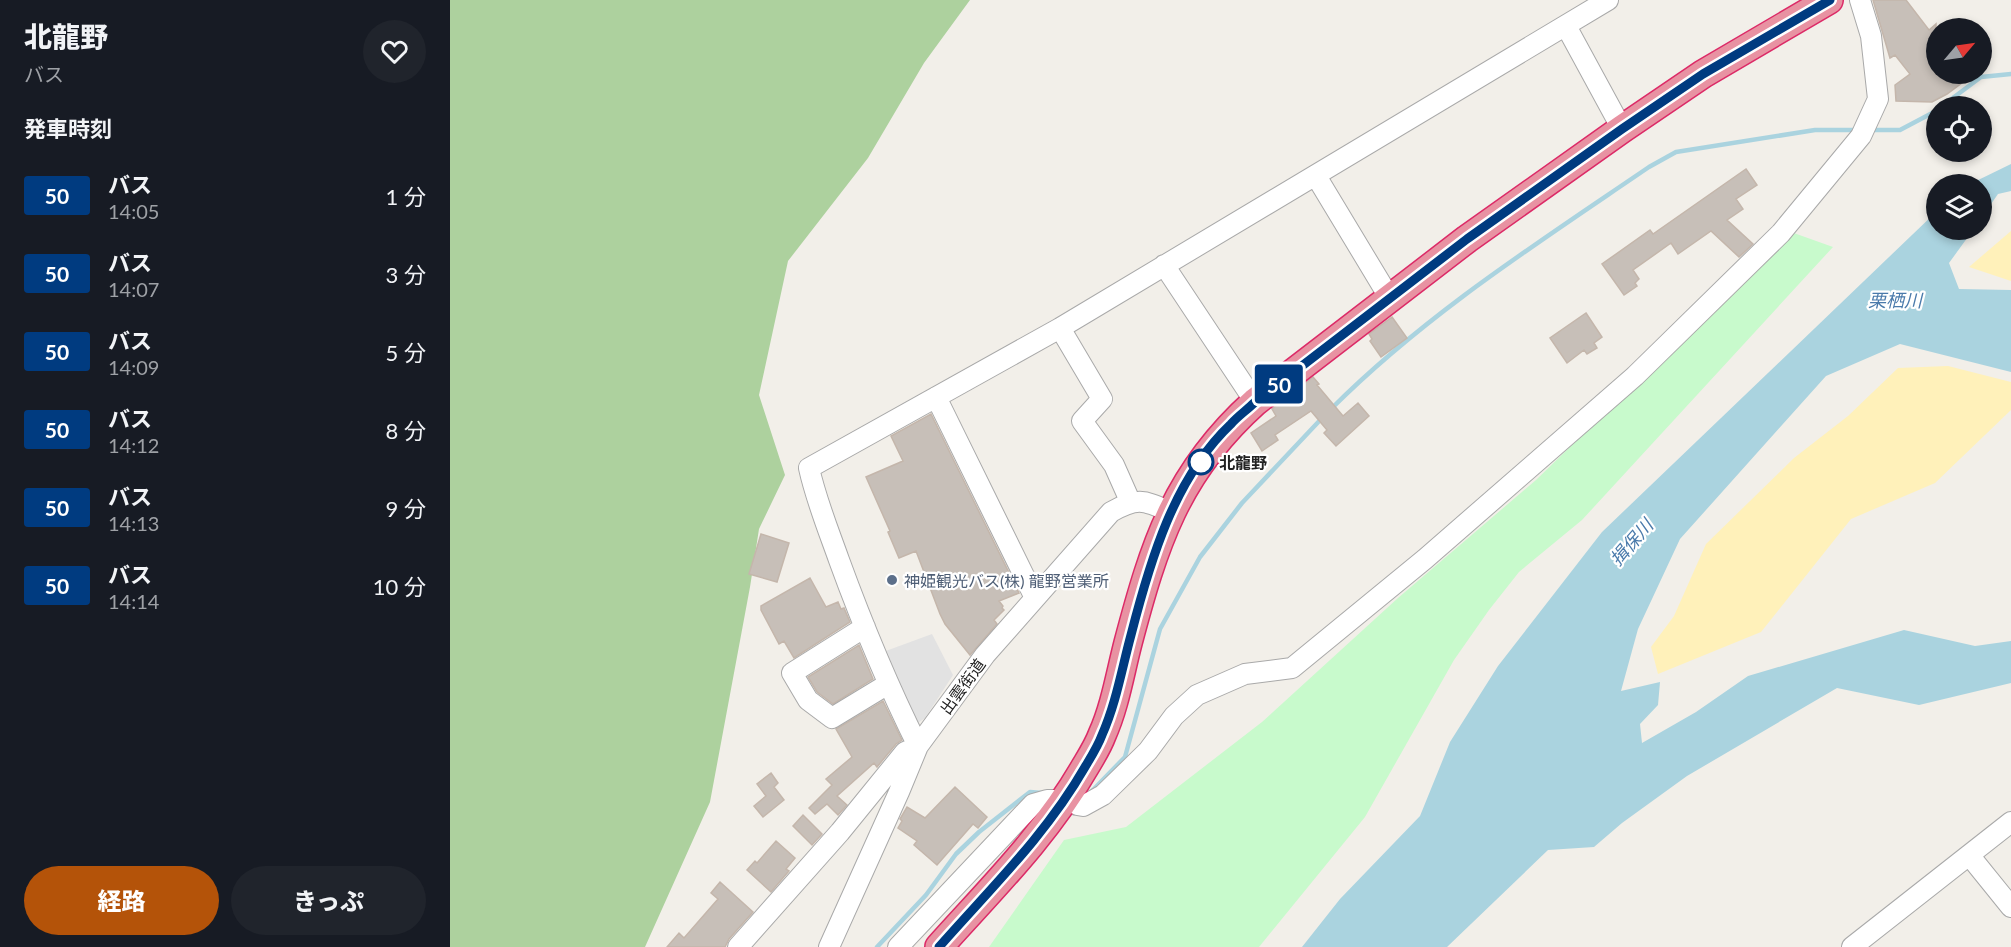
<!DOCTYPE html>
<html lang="ja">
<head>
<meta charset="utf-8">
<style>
  body { margin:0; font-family:Lato,"Noto Sans JP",sans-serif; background:#20242c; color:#f1f3f6; height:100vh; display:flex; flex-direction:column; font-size:22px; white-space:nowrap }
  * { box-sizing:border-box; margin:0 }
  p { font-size:20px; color:#9ea1a6 }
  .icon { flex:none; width:33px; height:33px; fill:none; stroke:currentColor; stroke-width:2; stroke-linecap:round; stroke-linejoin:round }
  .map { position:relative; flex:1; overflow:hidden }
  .drawer { display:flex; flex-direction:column; background:#171b24; width:450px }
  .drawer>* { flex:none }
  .badge { padding:0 12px; border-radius:4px; font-size:21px; line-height:39px }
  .needle { width:39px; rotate:61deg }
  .buttons { position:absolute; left:1476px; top:18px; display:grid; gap:12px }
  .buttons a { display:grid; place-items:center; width:66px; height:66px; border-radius:50%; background:#171b24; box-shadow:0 3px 9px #0003; font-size:30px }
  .map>.badge { position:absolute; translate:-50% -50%; box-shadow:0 0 0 3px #fff }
  h2 { padding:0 24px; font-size:22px; line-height:54px }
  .round { display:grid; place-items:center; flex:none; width:63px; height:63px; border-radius:32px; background:#20242c }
  .headline { display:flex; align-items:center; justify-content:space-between; height:102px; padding:0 24px }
  h1 { font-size:28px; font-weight:800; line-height:45px }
  .cta { display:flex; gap:12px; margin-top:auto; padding:12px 24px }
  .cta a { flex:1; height:69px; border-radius:36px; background:#b45309; color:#fff; font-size:24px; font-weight:800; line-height:69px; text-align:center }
  .cta a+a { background:#20242c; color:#f1f3f6 }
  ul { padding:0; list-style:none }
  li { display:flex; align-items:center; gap:18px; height:78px; padding:0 24px }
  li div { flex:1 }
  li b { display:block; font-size:22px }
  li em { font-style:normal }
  li .badge { min-width:66px; font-weight:700; text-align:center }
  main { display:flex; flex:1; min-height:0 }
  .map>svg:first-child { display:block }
</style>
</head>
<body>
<main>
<section class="drawer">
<div class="headline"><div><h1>北龍野</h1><p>バス</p></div><a class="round"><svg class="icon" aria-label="heart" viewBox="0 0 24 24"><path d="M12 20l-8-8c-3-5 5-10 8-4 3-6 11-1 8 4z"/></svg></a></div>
<h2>発車時刻</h2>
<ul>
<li><span class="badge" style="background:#003b80;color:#fff">50</span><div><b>バス</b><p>14:05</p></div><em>1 分</em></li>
<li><span class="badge" style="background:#003b80;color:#fff">50</span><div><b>バス</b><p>14:07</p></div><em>3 分</em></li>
<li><span class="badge" style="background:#003b80;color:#fff">50</span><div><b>バス</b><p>14:09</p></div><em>5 分</em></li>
<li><span class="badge" style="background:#003b80;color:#fff">50</span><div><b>バス</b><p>14:12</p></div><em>8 分</em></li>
<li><span class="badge" style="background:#003b80;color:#fff">50</span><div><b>バス</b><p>14:13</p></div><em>9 分</em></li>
<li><span class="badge" style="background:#003b80;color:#fff">50</span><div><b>バス</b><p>14:14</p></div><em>10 分</em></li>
</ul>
<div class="cta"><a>経路</a><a>きっぷ</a></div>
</section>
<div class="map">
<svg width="1561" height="947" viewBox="0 0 1561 947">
  <rect width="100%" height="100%" fill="#f2efe9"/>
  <path fill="#add19e" d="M0 0H520L474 63 418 158 338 261 309 395 335 475 309 529 300 587 260 802 195 947H0Z"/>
  <path fill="#fff1ba" d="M1561 231V281L1519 267Z
    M1498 366 1561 382V410L1485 483 1401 519 1311 632 1208 674 1201 647 1224 616 1256 544 1344 458 1398 416 1448 368Z"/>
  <path fill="#c8facc" d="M1341 232 1383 247 1132 520 1069 572 1039 610 1004 660 915 817 809 947H539L614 840 676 827 812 722 948 598 1086 480Z"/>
  <path fill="#e2e2e2" d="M482 634 503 675 475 718 465 725 433 652Z"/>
  <path fill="#aad3df" d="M1561 164V191L1548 194 1532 217V184H1520Z
    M1486 212V230H1523L1499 263 1509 289 1561 290V372L1450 344 1376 376 1230 539 1188 629 1171 691 1210 682 1208 705 1190 724 1192 743 1246 712 1298 676 1454 630 1525 646 1561 641V683L1469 705 1387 688 1237 776 1172 823 1144 847 1098 850 997 947H852L890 899 970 816 1000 742 1048 666 1152 532Z"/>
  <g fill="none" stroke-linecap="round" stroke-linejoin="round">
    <path stroke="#aad3df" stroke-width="4.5" d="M1492 106 1531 77 1561 74
      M1420 130H1450L1486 111
      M881 409C976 314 1089 242 1199 167L1226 152 1365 130H1409
      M641 792 675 757 710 629 750 557 792 503 873 417
      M427 947 476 895 506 854 529 832 580 792 592 793"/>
  </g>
  <path fill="#c7bfb8" stroke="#c4b6ab" stroke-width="1.5" d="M1423 0H1456L1479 30 1486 24V74H1524L1497 94 1482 102 1446 101 1445 85 1460 74 1445 55 1440 58Z
    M1296 169 1307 185 1286 199 1293 209 1277 220 1303 244 1289 257 1261 231 1228 254 1221 243 1183 270 1189 279 1185 283 1187 286 1174 295 1152 264 1200 230 1203 234Z
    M1136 313 1152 337 1144 343 1147 348 1137 354 1134 350 1117 363 1100 338Z
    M942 317 957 338 931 357 920 341 922 339 919 334Z
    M863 377 869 384 867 385 893 416 908 403 919 416 886 446 874 433 877 430 861 411 825 435 828 440 812 451 801 433 826 416 822 409Z
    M481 414 569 593 549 601 553 606 552 608 554 610 544 620 547 624 520 655 495 624 490 614 466 551 449 558 438 532 440 531 416 477 453 461 441 436Z
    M311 534 339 543 327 582 299 574Z
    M360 578 376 607 388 602 391 609 394 608 400 622 344 658 334 641 329 644 311 610V606Z
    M409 645 423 679 383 704 367 692 358 677Z
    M433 701 452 740 446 744 427 767 424 763 387 796 397 805 388 815 377 804 365 814 359 808 382 785 376 779 402 757 386 729Z
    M321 773 328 783 324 787 334 800 313 817 304 806 316 796 307 784Z
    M505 787 537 817 528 828 523 824 487 865 464 845 467 841 448 828 452 821 450 819 457 807 475 818Z
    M353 815 372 834 362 845 343 826Z
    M326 841 345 858 336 869 339 871 321 892 297 870 305 861 307 863Z
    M270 882 303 912 279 939 275 947H217L229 933 234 938 268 899 261 893Z"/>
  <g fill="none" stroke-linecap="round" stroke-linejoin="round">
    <defs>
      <path id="minor" d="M1116 26 1172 129
        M866 176 939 297
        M714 265 805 402
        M610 328 652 399 632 421 664 465 680 501
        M486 397 585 598
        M415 627 342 673 358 700 382 718 438 684
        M627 805 633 806 653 795 698 751 724 716 747 695 795 674 842 668 975 559 1185 376 1331 233 1411 136 1428 99 1421 36 1410 0
        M1519 855 1561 907
        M288 947 390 832 455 752 468 746C438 686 412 623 389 560 378 529 366 500 359 468L610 328 1158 0
        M379 947 449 792 468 746 535 655 661 512C688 497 693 500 721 512
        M448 947 583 804 597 800H604
        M1402 947 1561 822"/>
      <path id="highway" d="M489 947C540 890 596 835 635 767 641 757 648 746 652 735 665 706 670 674 678 643 704 545 726 473 805 402L1017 239 1172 129 1253 74 1379 0"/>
    </defs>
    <use href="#minor" stroke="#a9a9a9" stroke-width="22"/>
    <use href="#highway" stroke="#dc2a67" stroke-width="30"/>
    <use href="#minor" stroke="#fff" stroke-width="20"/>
    <use href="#highway" stroke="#e892a2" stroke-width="27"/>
  </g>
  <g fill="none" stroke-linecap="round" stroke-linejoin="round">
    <defs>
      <path id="line" d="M489 947C540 889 596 835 635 767 641 757 648 746 652 735 666 704 672 668 681 635 700 561 724 478 781 424 788 416 797 410 805 402L1017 239 1172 129 1253 74 1380 0"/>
    </defs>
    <use href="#line" stroke="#fff" stroke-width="14"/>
    <use href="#line" stroke="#003b80" stroke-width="9"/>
  </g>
  <circle fill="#fff" stroke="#003b80" stroke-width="3" cx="751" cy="462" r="12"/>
  <circle fill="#5c6f8a" stroke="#fff" stroke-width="2" cx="442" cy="580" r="6"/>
  <g text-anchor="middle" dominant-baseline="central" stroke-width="4.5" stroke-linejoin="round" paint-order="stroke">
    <g font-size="16" font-weight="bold" fill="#222" stroke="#fff" text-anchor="start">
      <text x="769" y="462">北龍野</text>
    </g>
    <g font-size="16" fill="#4e5e75" stroke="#fff" text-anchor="start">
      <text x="454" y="580">神姫観光バス(株) 龍野営業所</text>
    </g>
    <g font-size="16" fill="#222" stroke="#fff">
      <text transform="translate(512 686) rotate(-54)">出雲街道</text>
    </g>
    <g font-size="18" font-style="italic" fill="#4a7aab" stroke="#fff">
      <text x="1445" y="300">栗栖川</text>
      <text transform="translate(1181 542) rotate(-49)">揖保川</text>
    </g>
  </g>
</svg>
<div class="buttons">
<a><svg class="needle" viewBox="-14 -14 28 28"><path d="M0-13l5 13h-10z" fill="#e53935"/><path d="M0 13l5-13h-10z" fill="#9ea1a6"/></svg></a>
<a><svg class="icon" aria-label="locate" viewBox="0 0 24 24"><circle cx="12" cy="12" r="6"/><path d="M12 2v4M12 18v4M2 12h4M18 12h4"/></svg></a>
<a><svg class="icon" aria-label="layers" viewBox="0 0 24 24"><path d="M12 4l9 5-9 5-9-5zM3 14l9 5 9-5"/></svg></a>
</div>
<b class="badge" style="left:829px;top:384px;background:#003b80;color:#fff">50</b>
</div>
</main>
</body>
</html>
